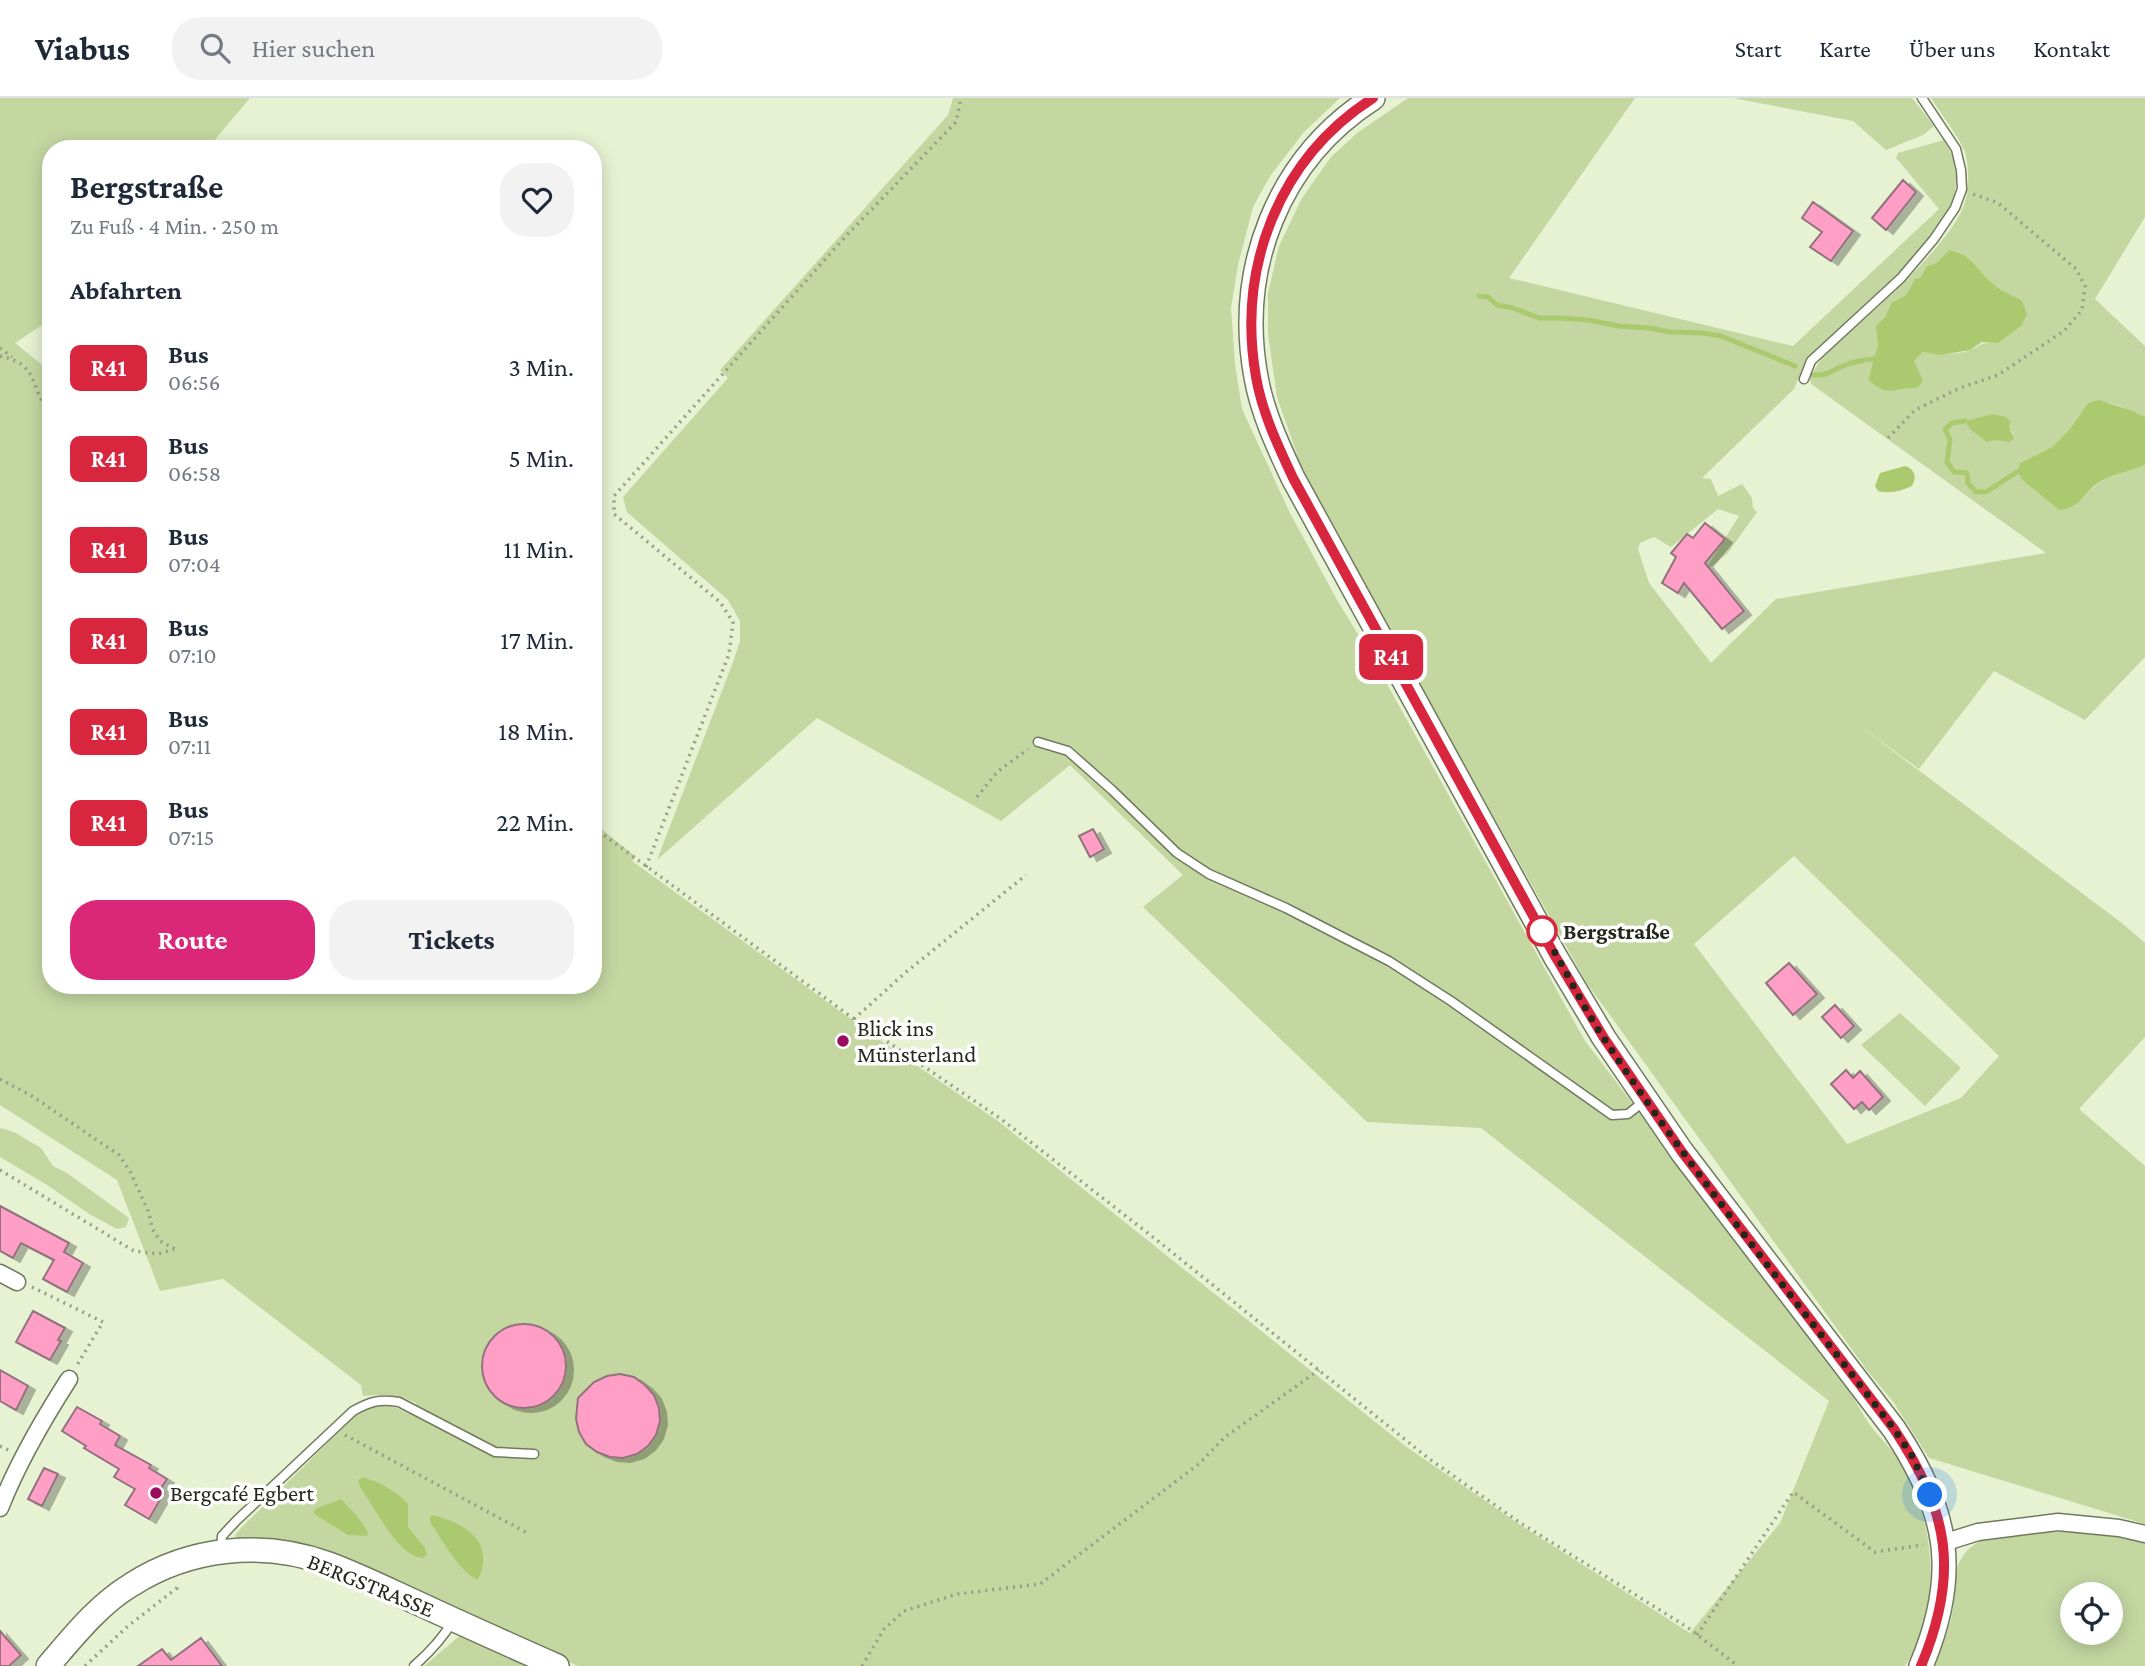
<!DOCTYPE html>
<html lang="de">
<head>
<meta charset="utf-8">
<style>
  body { margin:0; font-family:"Crimson Pro",serif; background:#f2f2f3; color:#1f2937; height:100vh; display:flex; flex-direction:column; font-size:26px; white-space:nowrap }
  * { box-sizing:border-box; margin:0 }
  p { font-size:23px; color:#747a83 }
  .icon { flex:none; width:38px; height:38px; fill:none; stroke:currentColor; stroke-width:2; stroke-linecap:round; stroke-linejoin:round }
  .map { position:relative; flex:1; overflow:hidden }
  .side { position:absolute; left:42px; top:42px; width:560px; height:854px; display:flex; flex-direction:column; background:#fff; border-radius:28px; box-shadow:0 4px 18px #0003 }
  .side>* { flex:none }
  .badge { padding:0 14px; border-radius:10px; font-size:24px; line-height:46px }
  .fabs { position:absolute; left:2060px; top:1484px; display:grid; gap:14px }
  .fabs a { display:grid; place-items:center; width:63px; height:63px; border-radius:50%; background:#fff; box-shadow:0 4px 18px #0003; font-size:35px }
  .you { position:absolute; width:35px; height:35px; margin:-18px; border:5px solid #fff; border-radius:50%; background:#1a73e8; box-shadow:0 0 0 10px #1a73e833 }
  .map>.badge { position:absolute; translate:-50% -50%; box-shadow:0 0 0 4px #fff }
  h2 { padding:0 28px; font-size:26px; line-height:63px }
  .round { display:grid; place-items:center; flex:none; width:74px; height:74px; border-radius:28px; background:#f2f2f3 }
  .headline { display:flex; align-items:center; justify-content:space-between; height:119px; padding:0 28px }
  h1 { font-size:33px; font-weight:700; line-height:52px }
  .cta { display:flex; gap:14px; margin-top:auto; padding:14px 28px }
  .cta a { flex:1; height:80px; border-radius:28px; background:#db2777; color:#fff; font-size:28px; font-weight:700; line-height:80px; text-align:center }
  .cta a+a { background:#f2f2f3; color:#1f2937 }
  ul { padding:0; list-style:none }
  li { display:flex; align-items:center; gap:21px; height:91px; padding:0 28px }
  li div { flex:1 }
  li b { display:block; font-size:26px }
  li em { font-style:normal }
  li .badge { min-width:77px; font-weight:700; text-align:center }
  header { display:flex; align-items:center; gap:42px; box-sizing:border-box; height:98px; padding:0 35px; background:#fff; border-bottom:2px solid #e0e1e3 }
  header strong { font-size:33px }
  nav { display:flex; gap:38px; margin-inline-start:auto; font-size:24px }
  .search { width:490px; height:63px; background:#f2f2f3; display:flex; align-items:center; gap:18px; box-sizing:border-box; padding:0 24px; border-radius:28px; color:#747a83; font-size:26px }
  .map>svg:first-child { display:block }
</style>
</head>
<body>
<header>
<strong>Viabus</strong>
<div class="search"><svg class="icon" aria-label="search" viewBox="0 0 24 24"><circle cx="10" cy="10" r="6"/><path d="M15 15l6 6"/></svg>Hier suchen</div>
<nav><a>Start</a><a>Karte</a><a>Über uns</a><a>Kontakt</a></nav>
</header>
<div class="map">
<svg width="2145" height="1568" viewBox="0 0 2145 1568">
  <defs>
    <filter id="shadow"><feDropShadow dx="7" dy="4" stdDeviation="0" flood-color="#0004"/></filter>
  </defs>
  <rect width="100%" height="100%" fill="#e6f2d2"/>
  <path fill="#c4d7a1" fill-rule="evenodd" d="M0 0H250L207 51H51V221L15 245 51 274V887H593V724L636 759 632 763 891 950 998 1023 1408 1350 1525 1430 1690 1535 1780 1425 1829 1303 1481 1030 1367 1024 1143 809 1183 777 1070 667 1001 723 817 620 657 762 733 564 740 543V523L728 502 627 414 623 399 728 280 720 272 948 17 953 0H1340L1304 34 1270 78 1253 109 1238 167 1231 210 1235 266 1242 311 1289 413 1337 502 1372 559 1585 943 1847 1287C1854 1299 1860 1313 1868 1324 1876 1336 1887 1346 1896 1358 1935 1415 1945 1508 1905 1568H578L359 1469 238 1442 235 1437 242 1429 355 1318C377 1305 387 1304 409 1316L416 1305C397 1296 383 1296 363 1298L361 1287 223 1181 160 1193 117 1082 0 1007Z
    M1408 0H1635L1509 180 1793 248 1939 111 1896 60 1898 55 1944 42 1953 59 1957 81 1953 103 1944 122 1911 162 1871 204 1807 260 1794 291 1702 380 1711 381 1718 398 1742 386 1752 400 1753 410 1757 414 1727 456 1704 474 1739 418 1718 411 1671 449 1654 439 1640 445 1638 451 1649 485 1711 565 1776 501 2046 455 1811 286 1810 281C1823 252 1843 240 1867 219 1894 195 1947 145 1962 112 1969 97 1970 71 1965 54 1958 37 1941 16 1931 0H2145V119L2095 201 2145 248V319C2128 310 2107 300 2088 305L2070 331 2052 349 2020 365 2017 374 2022 382 2059 412C2082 410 2082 396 2099 385 2113 375 2130 374 2145 367V559L2085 622 1994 573 1919 671 1857 626 2123 826 2145 845V939L2079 1011 2145 1068V1426L1929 1360 1894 1305 1866 1271 1586 884 1348 458 1302 371 1277 299 1268 236V195L1279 148 1302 100 1331 59 1357 35ZM1949 152C1975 157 1975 170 1992 185 2000 193 2013 197 2022 203L1998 245C1979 244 1985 246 1970 252 1958 257 1936 256 1923 254L1914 263 1916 290C1893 289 1890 300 1868 282L1891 205 1906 197 1915 182 1919 181 1927 168 1937 166ZM1992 316 2009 328 2013 336 2001 343 1965 323ZM1794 758 1999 958 1961 1000 1847 1046 1694 846Z
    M1733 0H1912L1934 28 1923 37 1886 52 1853 23Z
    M1900 915 1961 970 1925 1008 1861 947Z
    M0 1030 14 1034 41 1050 53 1068 67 1075 129 1120 126 1129 117 1131 91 1117 47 1087 0 1059Z
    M2012 1434H2108L2145 1443V1568H1931C1941 1552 1950 1530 1953 1511 1957 1484 1950 1464 1975 1446 1985 1439 2001 1437 2012 1434ZM2072 1496H2110V1535H2072Z
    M462 1536 535 1568H424Z"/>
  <path fill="#abc96e" d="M1949 152C1974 157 1975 170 1992 185 2000 193 2013 197 2022 203L2027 216 2021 228 1998 245 1982 244 1970 252 1940 257 1923 254 1914 263 1923 283 1917 290C1892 289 1891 301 1868 282L1878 247 1876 228 1886 218 1891 205 1906 197 1915 181 1920 180 1927 168 1937 165Z
    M2099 302 2131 312 2145 319V367C2130 374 2113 375 2098 385 2082 396 2082 410 2059 412L2022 382 2017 374 2020 365 2052 349 2070 331 2088 305Z
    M1992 316 2006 319 2011 324 2009 328 2014 341 2009 344 1995 342 1987 344 1970 331 1965 323Z
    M1905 368C1915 371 1917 379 1912 388 1901 393 1890 396 1878 393L1875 388 1880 375Z
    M363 1379C380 1385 396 1392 408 1406V1429L425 1450 427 1456 423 1460C398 1459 374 1408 360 1389L358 1382Z
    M341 1401 357 1418 368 1434 367 1438 348 1437 314 1416 315 1411Z
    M432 1417C465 1425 496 1444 478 1482 459 1474 442 1441 430 1424V1419Z"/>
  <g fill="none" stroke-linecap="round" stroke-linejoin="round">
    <path stroke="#abc96e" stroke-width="5" d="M1479 198 1488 199 1497 207 1513 210 1539 220H1558L1588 222 1619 228 1650 230 1670 234 1703 235 1721 238 1795 268
      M1813 277C1830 278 1831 272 1845 267 1855 263 1864 262 1874 261
      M1965 323 1952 325 1945 331 1950 342 1947 364 1954 374 1967 375 1968 385 1976 394H1986L2017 374"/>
  </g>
  <path fill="#ff9fc6" stroke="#92727e" stroke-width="2" filter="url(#shadow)" d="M1903 82 1916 94 1886 132 1872 120Z
    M1813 104 1853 133 1831 163 1810 149 1822 134 1802 120Z
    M1705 425 1725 441 1705 465 1744 513 1722 531 1684 485 1678 495 1662 485 1676 459 1671 455 1687 436 1693 440Z
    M1093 731 1104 751 1090 759 1079 738Z
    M1789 865 1817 896 1793 917 1766 885Z
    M1835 907 1854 928 1841 940 1822 919Z
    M1846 972 1853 980 1860 973 1883 999 1869 1012 1862 1004 1854 1011 1831 986Z
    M0 1108 69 1145 64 1154 83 1165 67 1194 43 1181 54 1162 21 1145 13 1160 0 1153Z
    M33 1213 65 1230 58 1242 61 1243 50 1262 16 1244Z
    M482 1268a42 42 0 1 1 84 0a42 42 0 1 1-84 0Z
    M0 1272 28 1288 16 1312 0 1303Z
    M620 1276 634 1279 645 1287 654 1297 659 1310 660 1323 656 1337 648 1348 637 1356 623 1360 610 1359 597 1354 586 1346 579 1334 576 1321 578 1300 594 1284 607 1278Z
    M77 1309 102 1323 100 1326 120 1338 115 1347 151 1367 149 1370 167 1381 160 1392 164 1395 149 1421 125 1407 135 1391 114 1379 119 1371 84 1350 86 1348 62 1333Z
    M44 1370 58 1376 42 1408 28 1401Z
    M0 1533 21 1557 9 1568H0Z
    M201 1540 222 1568H138L162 1551 171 1562Z"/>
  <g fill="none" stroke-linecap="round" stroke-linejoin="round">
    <defs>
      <path id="lane" d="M1804 281 1811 263 1901 180 1934 141 1955 110 1962 91 1961 72 1956 51 1922 0
        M1038 644 1068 653 1112 692 1177 755 1209 776 1286 810 1389 863 1451 903 1612 1017 1628 1016 1643 1004
        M221 1450 222 1438 237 1422 353 1313C371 1303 379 1301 399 1304L495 1354 534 1356
        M414 1568C430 1554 442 1541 453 1523"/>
      <path id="street" d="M0 1175 17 1184
        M0 1410C18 1364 42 1323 69 1281
        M1943 1445 1978 1434 2058 1424 2119 1430 2145 1436"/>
      <path id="secondary" d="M1373 0C1278 61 1236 170 1256 279 1262 314 1278 348 1293 380L1555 858 1604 940 1682 1054 1894 1331C1949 1414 1960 1476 1921 1568
        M48 1568C73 1539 98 1507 131 1487 190 1449 263 1442 329 1466 361 1478 391 1493 422 1507 467 1528 512 1548 557 1568"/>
    </defs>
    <use href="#lane" stroke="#707a5e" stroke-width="11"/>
    <use href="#street" stroke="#707a5e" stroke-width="19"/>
    <use href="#secondary" stroke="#707a5e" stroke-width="26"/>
    <path stroke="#959e86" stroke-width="3.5" stroke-dasharray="2 5" stroke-linecap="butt" d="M0 250 12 259
      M0 258C43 267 27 292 51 313
      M1888 340 1915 312 1960 290 1998 277 2064 233 2082 212 2085 188 2076 171 1998 105 1973 96
      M977 699 997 674 1028 651
      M593 729 854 921 1001 1021 1158 1143 1428 1360 1519 1424 1687 1529 1738 1568
      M646 769 729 556 733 524 720 504 614 416V398L845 139 956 24 961 0
      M854 921 905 875 1026 777
      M0 981 32 998 119 1057 130 1073 149 1115 152 1130 160 1143 175 1151
      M0 1072 134 1153 158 1156 174 1151
      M32 1189 103 1224 77 1267
      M345 1337 529 1436
      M0 1348 10 1353
      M1697 1537 1793 1394 1875 1454 1923 1447
      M85 1568 128 1528 177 1490 175 1486
      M862 1568 884 1531 904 1513 957 1496 1040 1486 1199 1366 1225 1339 1319 1272"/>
    <use href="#lane" stroke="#fff" stroke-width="8"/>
    <use href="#street" stroke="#fff" stroke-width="16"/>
    <use href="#secondary" stroke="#fff" stroke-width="23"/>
  </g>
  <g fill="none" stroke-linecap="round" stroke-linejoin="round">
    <defs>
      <path id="line" d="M1373 0C1278 61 1237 170 1256 279 1262 314 1278 348 1293 380L1555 858 1604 940 1682 1054 1894 1331C1949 1414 1960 1475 1921 1568"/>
    </defs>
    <use href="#line" stroke="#fff" stroke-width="16"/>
    <use href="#line" stroke="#d7263d" stroke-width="10"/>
    <path stroke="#24281c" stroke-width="7" stroke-dasharray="0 12.6" d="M1542 833C1563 866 1582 908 1605 942 1694 1077 1796 1203 1894 1331L1912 1358 1930 1397"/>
  </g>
  <circle fill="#fff" stroke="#d7263d" stroke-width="3.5" cx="1542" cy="833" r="14"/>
  <g fill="#9a0c5d" stroke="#fff" stroke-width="2.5">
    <circle cx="843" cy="943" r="7"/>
    <circle cx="156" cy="1395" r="7"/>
  </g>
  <g text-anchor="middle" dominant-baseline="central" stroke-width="7" stroke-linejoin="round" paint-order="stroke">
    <g font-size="23" font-weight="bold" fill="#24281c" stroke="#fff" text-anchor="start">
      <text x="1563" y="833">Bergstraße</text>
    </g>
    <g font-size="23" fill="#24281c" stroke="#fff" text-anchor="start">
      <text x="857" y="930">Blick ins<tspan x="857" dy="26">Münsterland</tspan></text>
      <text x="170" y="1395">Bergcafé Egbert</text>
    </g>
    <g font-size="23" fill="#24281c" stroke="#fff">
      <text transform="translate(371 1487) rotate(22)">BERGSTRASSE</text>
    </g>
  </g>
</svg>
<div class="fabs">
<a><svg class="icon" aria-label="locate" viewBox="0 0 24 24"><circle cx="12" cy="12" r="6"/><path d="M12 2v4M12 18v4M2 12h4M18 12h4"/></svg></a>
</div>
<div class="you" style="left:1930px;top:1397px"></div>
<b class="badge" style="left:1391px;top:559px;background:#d7263d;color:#fff">R41</b>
<section class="side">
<div class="headline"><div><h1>Bergstraße</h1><p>Zu Fuß · 4 Min. · 250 m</p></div><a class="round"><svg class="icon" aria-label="heart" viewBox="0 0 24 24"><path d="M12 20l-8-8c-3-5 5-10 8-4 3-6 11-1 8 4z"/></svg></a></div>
<h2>Abfahrten</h2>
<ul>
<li><span class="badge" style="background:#d7263d;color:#fff">R41</span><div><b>Bus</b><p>06:56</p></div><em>3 Min.</em></li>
<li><span class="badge" style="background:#d7263d;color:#fff">R41</span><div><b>Bus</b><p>06:58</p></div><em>5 Min.</em></li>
<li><span class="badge" style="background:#d7263d;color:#fff">R41</span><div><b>Bus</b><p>07:04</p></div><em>11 Min.</em></li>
<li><span class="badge" style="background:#d7263d;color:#fff">R41</span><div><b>Bus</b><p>07:10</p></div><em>17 Min.</em></li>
<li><span class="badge" style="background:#d7263d;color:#fff">R41</span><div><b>Bus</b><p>07:11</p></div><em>18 Min.</em></li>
<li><span class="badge" style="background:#d7263d;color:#fff">R41</span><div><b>Bus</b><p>07:15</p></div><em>22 Min.</em></li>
</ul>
<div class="cta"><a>Route</a><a>Tickets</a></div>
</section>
</div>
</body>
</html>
